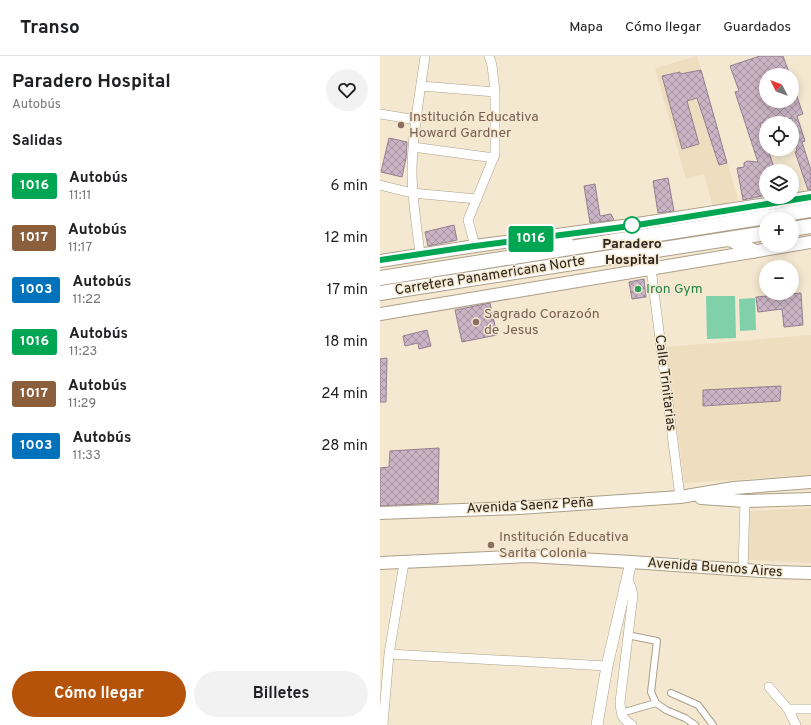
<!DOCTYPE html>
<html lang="es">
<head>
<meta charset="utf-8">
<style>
  body { margin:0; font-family:Overpass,sans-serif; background:#f2f2f2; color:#202124; height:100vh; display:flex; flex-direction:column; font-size:15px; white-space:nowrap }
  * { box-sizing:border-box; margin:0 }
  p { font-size:13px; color:#757577 }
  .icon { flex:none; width:22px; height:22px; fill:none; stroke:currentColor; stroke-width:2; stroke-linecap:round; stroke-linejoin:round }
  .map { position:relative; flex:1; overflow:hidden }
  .details { display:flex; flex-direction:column; background:#fff; width:380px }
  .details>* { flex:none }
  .badge { padding:0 8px; border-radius:3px; font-size:14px; line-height:26px }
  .needle { width:26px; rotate:312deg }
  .fabs { position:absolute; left:379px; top:12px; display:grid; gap:8px }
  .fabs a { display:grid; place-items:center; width:40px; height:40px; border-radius:50%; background:#fff; box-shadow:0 2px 10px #0003; font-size:20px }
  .map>.badge { position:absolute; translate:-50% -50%; box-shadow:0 0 0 2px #fff }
  h2 { padding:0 12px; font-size:15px; line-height:36px }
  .round { display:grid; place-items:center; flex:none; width:42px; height:42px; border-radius:21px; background:#f2f2f2 }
  .headline { display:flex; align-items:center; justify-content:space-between; height:68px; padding:0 12px }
  h1 { font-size:19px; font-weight:700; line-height:30px }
  .action { display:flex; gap:8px; margin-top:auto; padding:8px 12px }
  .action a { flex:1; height:46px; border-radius:24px; background:#b45309; color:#fff; font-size:16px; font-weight:700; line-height:46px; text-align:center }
  .action a+a { background:#f2f2f2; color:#202124 }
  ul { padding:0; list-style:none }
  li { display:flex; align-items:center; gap:12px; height:52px; padding:0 12px }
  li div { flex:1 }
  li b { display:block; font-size:15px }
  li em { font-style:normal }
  li .badge { min-width:44px; font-weight:700; text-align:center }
  header { display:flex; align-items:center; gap:24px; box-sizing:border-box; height:56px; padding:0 20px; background:#fff; border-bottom:1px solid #e0e0e0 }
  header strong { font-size:19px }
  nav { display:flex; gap:22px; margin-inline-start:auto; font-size:14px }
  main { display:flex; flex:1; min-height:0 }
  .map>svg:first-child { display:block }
</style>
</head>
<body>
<header>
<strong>Transo</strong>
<nav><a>Mapa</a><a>Cómo llegar</a><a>Guardados</a></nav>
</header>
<main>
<section class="details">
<div class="headline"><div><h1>Paradero Hospital</h1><p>Autobús</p></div><a class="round"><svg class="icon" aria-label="heart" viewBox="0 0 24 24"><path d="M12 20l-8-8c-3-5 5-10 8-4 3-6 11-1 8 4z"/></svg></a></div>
<h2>Salidas</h2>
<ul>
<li><span class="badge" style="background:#00a651;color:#fff">1016</span><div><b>Autobús</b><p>11:11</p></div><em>6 min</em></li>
<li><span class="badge" style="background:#8b5e3c;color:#fff">1017</span><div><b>Autobús</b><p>11:17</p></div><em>12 min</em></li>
<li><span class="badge" style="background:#0072bc;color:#fff">1003</span><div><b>Autobús</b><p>11:22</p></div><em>17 min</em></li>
<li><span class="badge" style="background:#00a651;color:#fff">1016</span><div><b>Autobús</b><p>11:23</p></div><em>18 min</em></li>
<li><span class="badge" style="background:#8b5e3c;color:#fff">1017</span><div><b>Autobús</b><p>11:29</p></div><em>24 min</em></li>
<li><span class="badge" style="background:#0072bc;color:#fff">1003</span><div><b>Autobús</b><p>11:33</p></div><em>28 min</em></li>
</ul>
<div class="action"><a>Cómo llegar</a><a>Billetes</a></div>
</section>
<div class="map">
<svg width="431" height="669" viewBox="0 0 431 669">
  <defs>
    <pattern id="building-cross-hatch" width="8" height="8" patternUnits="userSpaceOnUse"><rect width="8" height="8" fill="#cab4c5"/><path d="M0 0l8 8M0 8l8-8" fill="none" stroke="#a4929f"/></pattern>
  </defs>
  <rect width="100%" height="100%" fill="#f5e8d0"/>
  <path fill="#eeddbf" d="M317 0 358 144 333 151 324 118 306 123 275 12Z
    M431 279V419L304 427 287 291Z
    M431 452V507L368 504 369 455Z"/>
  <path fill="#80d0aa" d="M326 240H355L356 282 327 283Z
    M375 242 376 274 360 275 359 243Z"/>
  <path fill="url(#building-cross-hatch)" stroke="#948090" d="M380 0H403L410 19H386V45H412V30L413 29 423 58 417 60 425 85 422 86 431 114V134H428L415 96 417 95 412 78V62L398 67H380L386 86V93H388L395 115H386V139L363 144 357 112 364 111V107L367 105 378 106 355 36 359 35 350 10Z
    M321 14 347 107 339 109 317 42 307 45 319 88 302 93 282 20 300 16V18Z
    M9 82 27 86 26 102 22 121 1 116Z
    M288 122 294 155 278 157 273 125Z
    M215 128 220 160 231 158 234 164 210 167 204 130Z
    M74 169 77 184 48 190 45 176Z
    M264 223 266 241 252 243 249 226Z
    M421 237 423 269 404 271 402 253 378 256 376 241Z
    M110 247 117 279 82 286 75 254Z
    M47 274 51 290 39 293 38 287 25 290 23 280Z
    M7 302 6 346H0V303Z
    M401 330 400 345 323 350V334Z
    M59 392 58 447 0 450V412L9 411 10 395Z"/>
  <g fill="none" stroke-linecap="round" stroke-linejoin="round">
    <defs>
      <path id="pedestrian" d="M247 579 277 585 271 636 276 647 286 654 305 662 315 669
        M291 637 318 649 333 669
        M241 657 276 647"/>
      <path id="minor" d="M41 30 115 36
        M0 58 37 64
        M33 91 114 102
        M0 129 32 137 97 143
        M95 190 88 164 115 98V36L112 9 109 0
        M40 198C37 171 32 143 32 116 32 78 40 38 45 0
        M271 212 300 441
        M363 514 365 445
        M247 522 251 531 253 539 240 646C241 659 241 662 252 669
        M9 598 227 610
        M389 631 408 653 416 669
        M408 653H431
        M3 669 9 598 24 507"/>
      <path id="tertiary" d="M217 669 227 610 251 506"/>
      <path id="secondary" d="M0 205 95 190 251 169 431 141
        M0 258 431 186
        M321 442 365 445 431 443
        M0 457 139 452 300 441 354 432 431 426
        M0 507 149 500 251 506 396 516 431 517"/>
      <path id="trunk" d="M412 173 431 170
        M350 183 373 195
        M149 184 186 186
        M0 222 431 154
        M0 237 386 177"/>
    </defs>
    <use href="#pedestrian" stroke="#ac9f89" stroke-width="8"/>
    <use href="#minor" stroke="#ac9f89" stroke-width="10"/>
    <use href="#tertiary" stroke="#ac9f89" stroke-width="12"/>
    <use href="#secondary" stroke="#ac9f89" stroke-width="14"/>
    <use href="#trunk" stroke="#ac9f89" stroke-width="16"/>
    <use href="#pedestrian" stroke="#fff" stroke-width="6"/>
    <use href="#minor" stroke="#fff" stroke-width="9"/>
    <use href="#tertiary" stroke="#fff" stroke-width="11"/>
    <use href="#secondary" stroke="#fff" stroke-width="12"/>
    <use href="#trunk" stroke="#fff" stroke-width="14"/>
  </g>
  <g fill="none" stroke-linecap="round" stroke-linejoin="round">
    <defs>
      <path id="line" d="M0 204 95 190 251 170 431 141"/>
    </defs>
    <use href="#line" stroke="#fff" stroke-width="9"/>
    <use href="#line" stroke="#00a651" stroke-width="6"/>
  </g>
  <g fill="#8d6e63" stroke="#f5e8d0" stroke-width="1.5">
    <circle cx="21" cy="69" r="4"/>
    <circle cx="96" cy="266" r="4"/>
    <circle cx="111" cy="489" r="4"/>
  </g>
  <circle fill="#fff" stroke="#00a651" stroke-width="2" cx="252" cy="169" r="8"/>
  <circle fill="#2e9e5b" stroke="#f5e8d0" stroke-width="1.5" cx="258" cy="233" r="4"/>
  <g text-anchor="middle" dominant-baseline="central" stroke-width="3" stroke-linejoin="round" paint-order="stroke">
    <g font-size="14" fill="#785e54" stroke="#f5e8d0" text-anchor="start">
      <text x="29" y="61">Institución Educativa<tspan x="29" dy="16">Howard Gardner</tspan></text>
      <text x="104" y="258">Sagrado Corazoón<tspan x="104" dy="16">de Jesus</tspan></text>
      <text x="119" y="481">Institución Educativa<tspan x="119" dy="16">Sarita Colonia</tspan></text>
    </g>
    <g font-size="14" font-weight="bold" fill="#2c271e" stroke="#f5e8d0">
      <text x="252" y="188">Paradero<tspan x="252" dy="16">Hospital</tspan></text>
    </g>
    <g font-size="14" fill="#2c271e" stroke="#f5e8d0">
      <text transform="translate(110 220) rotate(-9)">Carretera Panamericana Norte</text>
      <text transform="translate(285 327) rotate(83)">Calle Trinitarias</text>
      <text transform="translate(150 450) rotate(-3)">Avenida Saenz Peña</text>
      <text transform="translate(335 512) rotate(4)">Avenida Buenos Aires</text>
    </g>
    <g font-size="14" fill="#27864d" stroke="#f5e8d0" text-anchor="start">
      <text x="266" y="233">Iron Gym</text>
    </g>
  </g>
</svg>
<div class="fabs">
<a><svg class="needle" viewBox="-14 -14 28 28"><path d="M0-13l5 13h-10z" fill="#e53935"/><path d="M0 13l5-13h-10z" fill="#757577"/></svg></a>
<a><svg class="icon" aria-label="locate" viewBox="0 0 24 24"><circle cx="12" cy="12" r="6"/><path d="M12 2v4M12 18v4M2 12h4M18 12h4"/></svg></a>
<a><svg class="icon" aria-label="layers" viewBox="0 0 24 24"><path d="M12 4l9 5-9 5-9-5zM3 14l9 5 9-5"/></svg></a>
<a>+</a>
<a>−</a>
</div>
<b class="badge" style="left:151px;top:183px;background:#00a651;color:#fff">1016</b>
</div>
</main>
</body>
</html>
